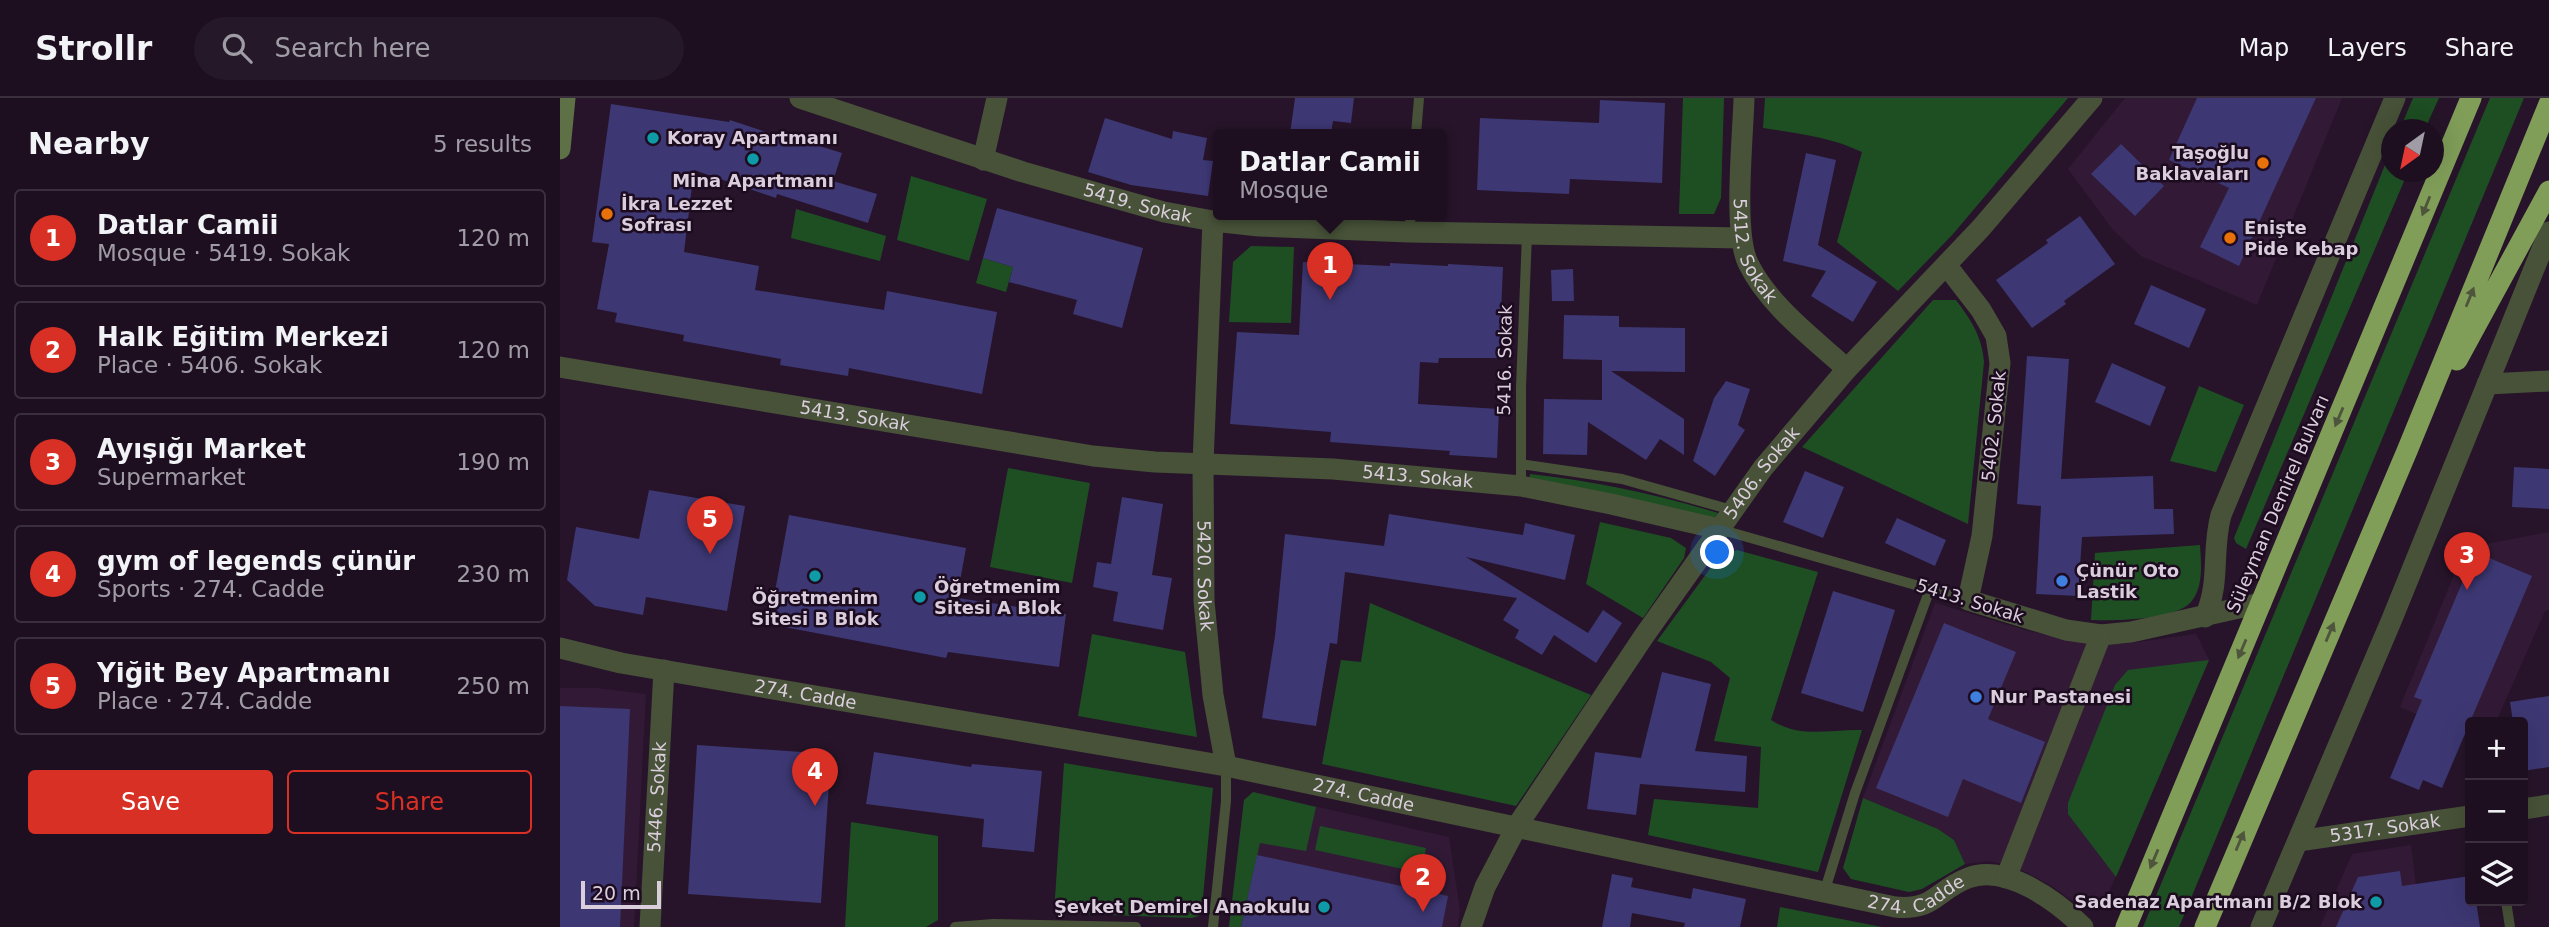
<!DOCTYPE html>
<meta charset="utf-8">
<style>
body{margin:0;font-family:"DejaVu Sans",sans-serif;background:#251829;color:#f1f3f6}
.controls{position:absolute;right:21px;bottom:21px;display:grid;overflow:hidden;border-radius:7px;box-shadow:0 7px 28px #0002}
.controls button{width:63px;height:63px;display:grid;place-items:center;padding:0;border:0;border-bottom:2px solid #3b2f3e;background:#1d0f20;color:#f1f3f6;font:35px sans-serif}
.compass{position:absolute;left:1821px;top:21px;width:63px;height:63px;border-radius:50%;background:#1d0f20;box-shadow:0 7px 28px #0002;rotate:213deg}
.scale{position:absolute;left:21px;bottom:18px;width:80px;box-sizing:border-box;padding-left:7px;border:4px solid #dacddc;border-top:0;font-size:19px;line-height:24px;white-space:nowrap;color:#dacddc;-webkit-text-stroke:5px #1d0b20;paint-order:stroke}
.you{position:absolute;left:1158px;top:455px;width:24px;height:24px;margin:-18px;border:5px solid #fff;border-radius:50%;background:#1a73e8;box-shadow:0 0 0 10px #1a73e833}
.badge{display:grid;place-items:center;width:46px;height:46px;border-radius:50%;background:#d93025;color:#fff;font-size:23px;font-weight:700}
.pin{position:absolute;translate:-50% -58px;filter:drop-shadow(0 2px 4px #0008)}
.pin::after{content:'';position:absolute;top:37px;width:24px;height:21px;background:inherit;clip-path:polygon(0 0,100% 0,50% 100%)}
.popup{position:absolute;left:653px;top:31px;width:234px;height:91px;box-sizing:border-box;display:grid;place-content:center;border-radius:7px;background:#1d0f20;filter:drop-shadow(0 2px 5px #0005);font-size:23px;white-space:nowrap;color:#a09ca5}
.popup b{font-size:26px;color:#f1f3f6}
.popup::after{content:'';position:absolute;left:50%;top:100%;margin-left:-14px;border:14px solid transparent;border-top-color:#1d0f20}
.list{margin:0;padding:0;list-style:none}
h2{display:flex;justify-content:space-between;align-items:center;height:91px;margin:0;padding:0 28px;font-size:30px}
h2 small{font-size:23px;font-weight:400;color:#a09ca5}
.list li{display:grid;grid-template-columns:46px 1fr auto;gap:21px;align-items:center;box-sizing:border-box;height:98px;margin:0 14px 14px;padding:0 14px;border:2px solid #3b2f3e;border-radius:7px}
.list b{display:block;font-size:26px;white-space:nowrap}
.list p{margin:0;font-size:23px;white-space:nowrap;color:#a09ca5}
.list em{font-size:23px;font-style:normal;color:#a09ca5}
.actions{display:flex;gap:14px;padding:21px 28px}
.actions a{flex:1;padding:16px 0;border:2px solid #d93025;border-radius:7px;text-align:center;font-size:24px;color:#d93025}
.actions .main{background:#d93025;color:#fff}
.icon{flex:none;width:38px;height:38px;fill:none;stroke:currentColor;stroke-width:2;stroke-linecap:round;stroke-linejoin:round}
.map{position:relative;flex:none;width:1989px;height:829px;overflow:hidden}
header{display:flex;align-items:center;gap:42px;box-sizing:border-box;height:98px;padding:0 35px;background:#1d0f20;border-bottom:2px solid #3b2f3e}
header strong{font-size:33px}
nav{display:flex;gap:38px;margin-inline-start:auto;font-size:24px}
.search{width:490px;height:63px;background:#251829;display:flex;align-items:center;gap:18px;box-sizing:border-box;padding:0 24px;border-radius:38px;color:#a09ca5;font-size:26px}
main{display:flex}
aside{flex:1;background:#1d0f20}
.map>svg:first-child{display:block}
.built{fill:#321a36}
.green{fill:#1e4f23}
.building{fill:#3d3773}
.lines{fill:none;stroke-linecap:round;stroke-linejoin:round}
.lane{stroke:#475238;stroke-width:10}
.street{stroke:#475238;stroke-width:21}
.secondary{stroke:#5e7146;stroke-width:21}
.highway{stroke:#819e59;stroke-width:21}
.oneway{fill:#4f543c}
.culture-dot{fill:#0f9aa8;stroke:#1d0b20;stroke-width:2.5}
.food-dot{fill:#e8710a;stroke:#1d0b20;stroke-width:2.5}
.shop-dot{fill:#3f7fe0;stroke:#1d0b20;stroke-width:2.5}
.labels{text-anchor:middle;stroke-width:5;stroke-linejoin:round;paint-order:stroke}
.poi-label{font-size:18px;font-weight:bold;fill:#dacddc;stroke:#1d0b20;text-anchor:start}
.street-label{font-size:18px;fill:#dacddc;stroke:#1d0b20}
</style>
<header>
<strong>Strollr</strong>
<div class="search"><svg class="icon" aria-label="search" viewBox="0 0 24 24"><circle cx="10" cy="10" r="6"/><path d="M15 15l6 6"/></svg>Search here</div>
<nav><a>Map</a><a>Layers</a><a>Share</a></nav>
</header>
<main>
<aside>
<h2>Nearby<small>5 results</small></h2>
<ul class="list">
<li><span class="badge">1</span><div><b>Datlar Camii</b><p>Mosque · 5419. Sokak</p></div><em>120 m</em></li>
<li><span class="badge">2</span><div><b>Halk Eğitim Merkezi</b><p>Place · 5406. Sokak</p></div><em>120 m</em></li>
<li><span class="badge">3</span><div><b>Ayışığı Market</b><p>Supermarket</p></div><em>190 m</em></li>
<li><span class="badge">4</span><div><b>gym of legends çünür</b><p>Sports · 274. Cadde</p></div><em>230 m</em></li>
<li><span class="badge">5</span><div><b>Yiğit Bey Apartmanı</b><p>Place · 274. Cadde</p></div><em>250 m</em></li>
</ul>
<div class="actions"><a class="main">Save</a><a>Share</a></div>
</aside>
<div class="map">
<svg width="1989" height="829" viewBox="0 0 1989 829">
<rect width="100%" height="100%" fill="#27142a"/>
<path class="built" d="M1565 0H1782L1697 207 1581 158 1553 132 1508 71Z
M1989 434V512L1985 513 1936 624H1910V639L1840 609 1905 450Z
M1375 505 1468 533 1517 542 1563 546 1636 536 1649 562 1547 799 1514 804 1490 787 1464 773 1446 767 1430 763 1405 766 1394 742 1378 731 1303 700Z
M0 590H36L86 596 74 829H0Z
M693 694 889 739 900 812 898 829H669L684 702Z
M1851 747 1861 829H1760L1792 756Z"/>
<path class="green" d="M1123 0H1164L1161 100 1154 116H1119Z
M1205 0H1508L1393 136 1338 193 1277 144 1302 54C1271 39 1237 35 1203 30Z
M1853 0H1879L1865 31H1840Z
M1930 0H1964L1619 829H1583Z
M1831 52 1832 74H1848L1686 451 1676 445 1674 440Z
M351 78 427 101 409 163 337 142Z
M236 111 326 138 320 163 231 140Z
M691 148 734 149 731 225 669 224 673 164Z
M423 160 453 169 446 194 416 185Z
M1373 202H1396C1411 222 1422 238 1424 264L1408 426 1242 349Z
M1639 288 1684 307 1656 374 1610 363Z
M448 370 530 385 512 485 430 469Z
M970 376C1034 383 1096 396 1158 415L1154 422 969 382Z
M1040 424 1111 440 1126 450 1124 460 1083 520 1026 486Z
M1640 447C1641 465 1644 489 1631 504 1615 522 1554 523 1531 522L1535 455Z
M1177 452 1258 474 1211 622C1240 641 1270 631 1302 632L1258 774 1088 737 1094 701 1198 710 1201 649 1154 643 1170 580 1151 564 1097 543 1160 457Z
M810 505 1031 597 956 708 762 666 781 562 801 564Z
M532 536 625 554 637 639 518 618Z
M1649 562 1556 779 1508 716V705L1555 587 1568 572Z
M504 665 653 690 642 810 639 818 632 820 494 815Z
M693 694 756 709 746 753 700 745 681 829H669L684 702Z
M1303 700 1378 731 1394 742 1405 766 1362 791 1349 794 1291 781 1283 770Z
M291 724 378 738V822L366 829H285Z
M760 728 866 750 861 775 755 752Z
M1220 809 1322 829H1217Z"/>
<path class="building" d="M735 0H794L791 25 773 23 771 36H730Z
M1637 0H1756L1679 168 1640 149 1669 90 1609 62Z
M1040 2 1105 5 1102 85 1010 81 1009 96 917 92 920 20 1039 25Z
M51 6 169 24 170 22 249 48 250 45 282 55 273 83 317 96 308 125 217 96 216 100 134 72 124 154 199 168 195 192 324 212 327 193 437 214 422 296 289 270 288 278 220 267 221 261 123 243 124 237 55 224 57 215 37 211 49 146 32 144Z
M545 20 612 41 613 33 647 40 643 62 653 63 648 98 571 87 528 74Z
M1561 46 1604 88 1575 118 1531 76Z
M1246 55 1276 62 1258 147 1317 184 1293 224 1251 198 1266 173 1223 163Z
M437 110 583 150 562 230 513 216 517 202 449 184 453 169 423 160Z
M1520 118 1555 166 1504 203 1506 206 1472 230 1436 182 1488 145 1486 142Z
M743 164 830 168V165L888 168V166L943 169 939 260H879L878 265 860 264 858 306 939 311 937 360 889 357 890 353 770 344 771 334 670 326 677 234 739 237Z
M1013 171 1014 203H992L991 172Z
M1591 187 1646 211 1629 250 1574 226Z
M1004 217 1059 218V229L1125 230V274L1051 273 1124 321V357L1100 341 1086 362 1028 324 1027 357 983 356 984 301 1042 302V262L1003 261Z
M1467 258 1509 261 1501 381 1593 378 1594 411H1613L1614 436 1522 439 1518 498 1476 496 1481 408 1457 406Z
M1552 265 1606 289 1590 328 1535 304Z
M1166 283 1190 291 1178 327 1185 332 1155 378 1133 363 1154 300Z
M1954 369 1989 371V411L1952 409Z
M1245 373 1284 389 1263 440 1223 424Z
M89 392 185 408 167 513 86 499 83 517 35 508 7 482 16 429 79 441Z
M562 399 603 406 592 477 612 480 603 532 553 523 558 494 533 489 537 464 551 466Z
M829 416 963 437 965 425 1015 437 1005 482 906 459 1028 535 1043 512 1062 525 1036 565 994 537 982 557 955 540 959 532 943 522 957 500 785 474 777 546 770 545 756 628 702 620 715 538 725 436 824 448Z
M229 417 406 450 397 500 506 516 499 569 388 554 386 560 209 526Z
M1337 420 1386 442 1375 468 1325 445Z
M1915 454 1972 478 1882 690 1863 682 1859 692 1830 680 1862 602 1854 599Z
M1273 493 1335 512 1303 614 1241 595Z
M1384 525 1456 554 1428 621 1485 644 1461 705 1403 681 1388 719 1316 690Z
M1102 574 1151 586 1135 653 1187 658 1185 694 1080 686 1076 717 1027 711 1035 654 1081 660Z
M1989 598V669L1963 673V624H1953L1950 604Z
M0 608 70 611 60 829H0Z
M137 647 271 656 261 805 128 796Z
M314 654 411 669 412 666 482 673 474 754 422 749 424 721 306 706Z
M697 757 888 798 882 829H681Z
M1840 773 1842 788 1910 778V803H1916L1920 829H1776L1798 779Z
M1052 776 1073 780 1071 789 1131 801 1133 790 1186 801 1180 829H1124L1125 825 1072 815 1070 829H1042Z"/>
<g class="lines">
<path class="lane" d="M856 36 859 0
M849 134 851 116
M961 366 1062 381 1172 412
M961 388V289L967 136
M1159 431 1408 502
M1264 795 1295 695 1370 491
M1946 803 1950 829
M395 829 433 826 576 829
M653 829 666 703V668"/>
<g class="street">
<path id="s1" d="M240 0 463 74 604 114 653 123 699 128 849 134 1181 140"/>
<path id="s2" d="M1184 0C1183 39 1173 134 1188 165 1209 208 1253 240 1287 271"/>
<path d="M423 62 437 0"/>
<path id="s3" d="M653 123 643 365 644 503 653 597 666 668"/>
<path d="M1387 168 1421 212 1436 238 1440 265 1422 438 1408 502 1506 532 1541 537 1571 534 1701 505"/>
<path id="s4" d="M0 269 533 358 595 364 773 371 961 388 1051 406 1159 431"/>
<path d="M1927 286 1989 283"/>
<path d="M1645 519C1661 483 1651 454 1661 417L1835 0"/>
<path id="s5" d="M0 550 61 565 666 668 1335 809C1375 813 1376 792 1408 780 1446 765 1498 804 1523 829"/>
<path d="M1963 711 1989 707"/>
<path id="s6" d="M1738 743 1910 718"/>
<path d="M1446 780 1541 537"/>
<path id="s7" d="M90 829 104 572"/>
<path id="s8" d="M911 829 925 789 957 728 1084 538 1203 370 1287 271 1421 130 1532 0"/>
<path d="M1701 829 1832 521 1989 134"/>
</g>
<path class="secondary" d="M0 51 5 0"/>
<path class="highway" d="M1897 262 1989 93
M1566 829 1911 0
M1645 829 1847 353 1989 6"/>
</g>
<defs><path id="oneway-solid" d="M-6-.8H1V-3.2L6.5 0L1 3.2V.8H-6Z" transform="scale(1.75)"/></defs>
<g class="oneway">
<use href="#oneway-solid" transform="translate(1866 108) rotate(112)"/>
<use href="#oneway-solid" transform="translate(1910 199) rotate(-68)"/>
<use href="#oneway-solid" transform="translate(1779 319) rotate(113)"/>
<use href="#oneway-solid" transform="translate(1770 534) rotate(-67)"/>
<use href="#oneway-solid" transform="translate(1682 551) rotate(113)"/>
<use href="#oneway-solid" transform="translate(1680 743) rotate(-67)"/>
<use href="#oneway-solid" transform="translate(1594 761) rotate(113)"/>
</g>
<g class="culture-dot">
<circle cx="93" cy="40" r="7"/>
<circle cx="193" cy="61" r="7"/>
<circle cx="255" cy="478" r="7"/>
<circle cx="360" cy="499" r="7"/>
<circle cx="1816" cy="804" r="7"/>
<circle cx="764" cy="809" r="7"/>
</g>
<g class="food-dot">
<circle cx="1703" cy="65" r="7"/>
<circle cx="47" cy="116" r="7"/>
<circle cx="1670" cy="140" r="7"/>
</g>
<g class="shop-dot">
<circle cx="1502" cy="483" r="7"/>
<circle cx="1416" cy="599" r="7"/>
</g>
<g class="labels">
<g class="poi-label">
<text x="107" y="46">Koray Apartmanı</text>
<text x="1689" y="61" text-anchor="end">Taşoğlu<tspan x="1689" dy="21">Baklavaları</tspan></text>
<text x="193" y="89" text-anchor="middle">Mina Apartmanı</text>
<text x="61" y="112">İkra Lezzet<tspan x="61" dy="21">Sofrası</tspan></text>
<text x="1684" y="136">Enişte<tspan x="1684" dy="21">Pide Kebap</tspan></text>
<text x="1516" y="479">Çünür Oto<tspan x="1516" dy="21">Lastik</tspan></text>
<text x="374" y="495">Öğretmenim<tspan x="374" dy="21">Sitesi A Blok</tspan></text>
<text x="255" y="506" text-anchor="middle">Öğretmenim<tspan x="255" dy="21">Sitesi B Blok</tspan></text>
<text x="1430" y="605">Nur Pastanesi</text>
<text x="1802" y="810" text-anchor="end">Sadenaz Apartmanı B/2 Blok</text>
<text x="750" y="815" text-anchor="end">Şevket Demirel Anaokulu</text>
</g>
<g class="street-label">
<text dy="6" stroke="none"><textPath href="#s1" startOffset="354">5419. Sokak</textPath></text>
<text dy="6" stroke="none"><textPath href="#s2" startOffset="156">5412. Sokak</textPath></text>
<text transform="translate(945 262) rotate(-89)" y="6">5416. Sokak</text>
<text dy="6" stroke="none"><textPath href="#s4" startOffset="299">5413. Sokak</textPath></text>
<text transform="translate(1434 328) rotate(-84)" y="6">5402. Sokak</text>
<text dy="6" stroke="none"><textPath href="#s8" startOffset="541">5406. Sokak</textPath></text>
<text dy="6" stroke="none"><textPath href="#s4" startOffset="866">5413. Sokak</textPath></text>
<text transform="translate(1718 406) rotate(-67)" y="6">Süleyman Demirel Bulvarı</text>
<text dy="6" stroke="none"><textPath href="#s3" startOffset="355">5420. Sokak</textPath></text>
<text transform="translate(1410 503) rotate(17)" y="6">5413. Sokak</text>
<text dy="6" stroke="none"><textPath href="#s5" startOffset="250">274. Cadde</textPath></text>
<text dy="6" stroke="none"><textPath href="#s5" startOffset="817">274. Cadde</textPath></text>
<text dy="6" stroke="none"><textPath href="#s7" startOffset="130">5446. Sokak</textPath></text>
<text dy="6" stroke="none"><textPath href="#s6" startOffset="88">5317. Sokak</textPath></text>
<text dy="6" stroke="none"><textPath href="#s5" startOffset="1384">274. Cadde</textPath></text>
</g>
</g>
</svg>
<div class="controls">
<button>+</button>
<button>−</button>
<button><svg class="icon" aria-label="layers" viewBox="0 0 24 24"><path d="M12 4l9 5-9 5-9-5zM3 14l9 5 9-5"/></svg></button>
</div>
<svg class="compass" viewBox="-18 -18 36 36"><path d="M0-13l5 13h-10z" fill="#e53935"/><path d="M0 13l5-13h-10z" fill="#a09ca5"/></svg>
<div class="scale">20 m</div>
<div class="you"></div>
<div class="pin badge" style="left:770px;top:202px">1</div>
<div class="popup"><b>Datlar Camii</b>Mosque</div>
<div class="pin badge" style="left:863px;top:814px">2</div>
<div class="pin badge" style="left:1907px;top:492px">3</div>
<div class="pin badge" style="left:255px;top:708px">4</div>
<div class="pin badge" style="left:150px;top:456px">5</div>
</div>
</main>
